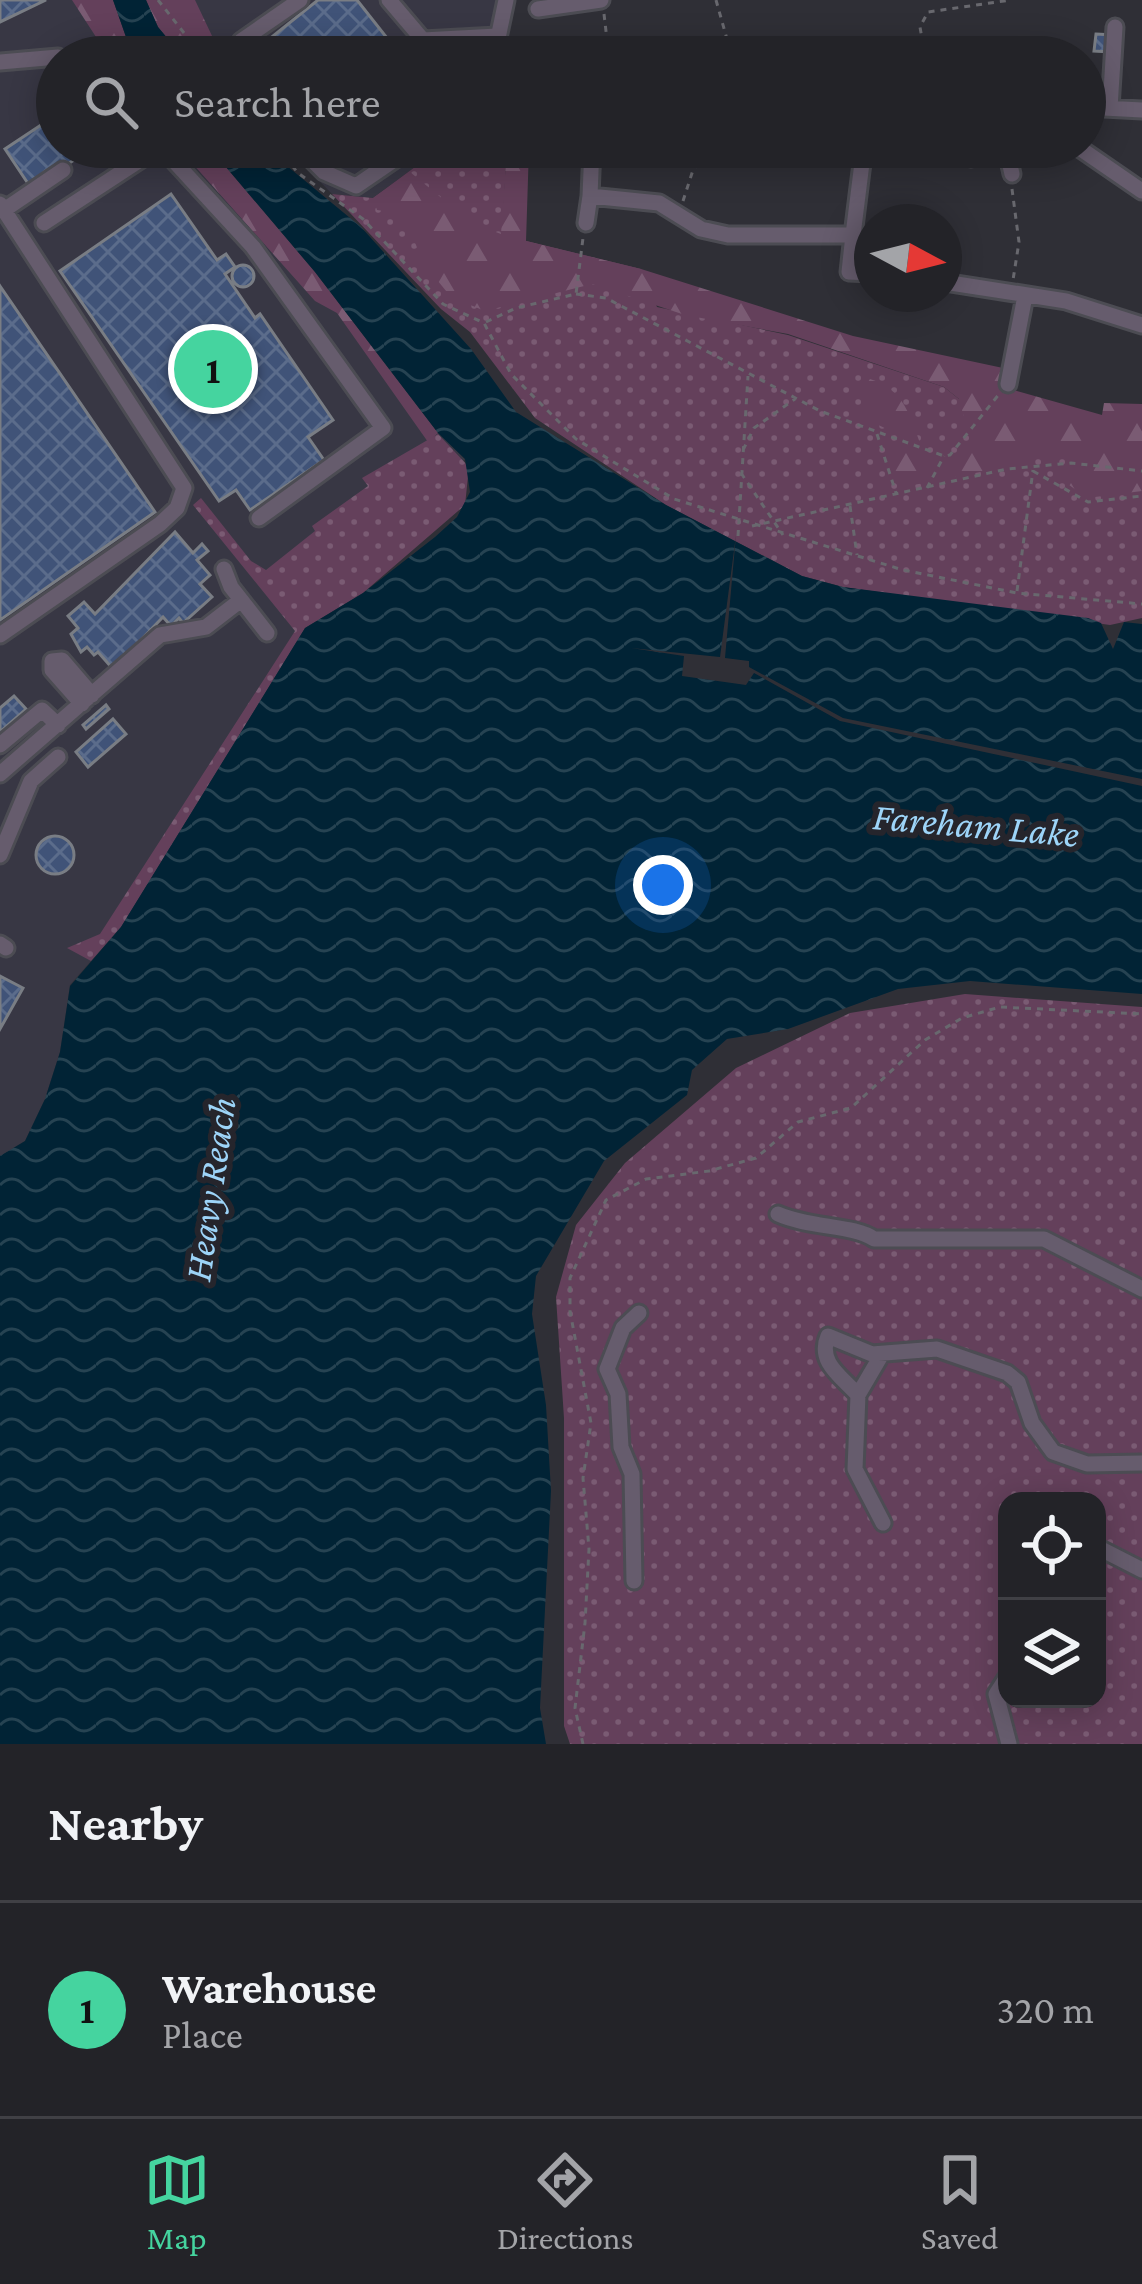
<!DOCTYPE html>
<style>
body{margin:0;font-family:"Crimson Pro",serif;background:#2f2f34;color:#f1f3f6}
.controls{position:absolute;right:36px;bottom:36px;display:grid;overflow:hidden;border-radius:24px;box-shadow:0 6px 30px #0003}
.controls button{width:108px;height:108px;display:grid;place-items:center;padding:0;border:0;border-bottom:3px solid #404045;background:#232328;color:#f1f3f6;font:60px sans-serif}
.compass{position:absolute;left:854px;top:204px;width:108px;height:108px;border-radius:50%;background:#232328;box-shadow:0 6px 30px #0003;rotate:97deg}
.you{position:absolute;left:663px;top:885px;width:42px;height:42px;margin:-30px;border:9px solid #fff;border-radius:50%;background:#1a73e8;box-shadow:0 0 0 18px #1a73e833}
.badge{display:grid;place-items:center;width:78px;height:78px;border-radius:50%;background:#45d49f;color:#111;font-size:39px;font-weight:700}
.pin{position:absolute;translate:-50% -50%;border:6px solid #fff;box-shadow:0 3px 12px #0006}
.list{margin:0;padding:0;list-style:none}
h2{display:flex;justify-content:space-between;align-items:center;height:156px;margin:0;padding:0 48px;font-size:51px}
h2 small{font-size:39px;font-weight:400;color:#a3a4a8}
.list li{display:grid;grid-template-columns:78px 1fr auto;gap:36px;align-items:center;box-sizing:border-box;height:216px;padding:0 48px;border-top:3px solid #404045}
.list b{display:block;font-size:45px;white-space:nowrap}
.list p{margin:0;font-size:39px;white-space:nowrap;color:#a3a4a8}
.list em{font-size:39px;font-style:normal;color:#a3a4a8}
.icon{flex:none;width:66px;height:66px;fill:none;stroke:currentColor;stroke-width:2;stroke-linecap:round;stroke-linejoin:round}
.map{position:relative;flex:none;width:1142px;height:1744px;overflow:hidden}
.search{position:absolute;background:#232328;box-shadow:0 6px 30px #0003;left:36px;right:36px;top:36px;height:132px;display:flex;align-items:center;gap:30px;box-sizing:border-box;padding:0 42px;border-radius:66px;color:#a3a4a8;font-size:45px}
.sheet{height:372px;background:#232328}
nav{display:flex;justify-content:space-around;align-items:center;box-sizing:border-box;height:168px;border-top:3px solid #404045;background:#232328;font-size:33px;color:#a3a4a8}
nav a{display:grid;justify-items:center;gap:6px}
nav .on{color:#45d49f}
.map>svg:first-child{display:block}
.built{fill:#383744}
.grass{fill:url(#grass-dots);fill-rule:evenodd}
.forest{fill:url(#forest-firs)}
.water{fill:url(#water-waves)}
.pier{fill:#2f2f36}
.building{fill:url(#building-cross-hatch);stroke:#797d84;stroke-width:3}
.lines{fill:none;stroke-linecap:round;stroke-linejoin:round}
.minor-casing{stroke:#4c4c53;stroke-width:21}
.path{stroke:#68686e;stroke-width:3;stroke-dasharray:6 6;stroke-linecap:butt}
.minor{stroke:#665c6d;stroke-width:15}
.labels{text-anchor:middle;stroke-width:12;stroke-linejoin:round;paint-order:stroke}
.water-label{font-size:39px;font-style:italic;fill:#9dd4f8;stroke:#25252c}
</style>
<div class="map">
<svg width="1142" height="1744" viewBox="0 0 1142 1744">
<defs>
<pattern id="grass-dots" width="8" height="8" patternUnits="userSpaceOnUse" patternTransform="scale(3)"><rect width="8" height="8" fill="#64405b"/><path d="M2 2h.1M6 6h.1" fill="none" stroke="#7a5b73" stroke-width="1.8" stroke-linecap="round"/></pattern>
<pattern id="forest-firs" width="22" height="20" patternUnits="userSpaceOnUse" patternTransform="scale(3)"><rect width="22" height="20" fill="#64405b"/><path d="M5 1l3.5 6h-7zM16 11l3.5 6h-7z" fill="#7a5b73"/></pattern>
<pattern id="water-waves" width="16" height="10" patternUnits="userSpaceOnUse" patternTransform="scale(3)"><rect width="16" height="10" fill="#012335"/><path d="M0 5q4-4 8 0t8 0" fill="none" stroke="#264352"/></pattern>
<pattern id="building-cross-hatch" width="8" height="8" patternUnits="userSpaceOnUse" patternTransform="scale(3)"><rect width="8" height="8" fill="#405378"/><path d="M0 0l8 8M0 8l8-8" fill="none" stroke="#5b6c8b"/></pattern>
</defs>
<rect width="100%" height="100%" fill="#2f2f36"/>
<path class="built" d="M0 0H92L131 57H57V147H209L438 433 465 459 363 593 305 628 121 927 70 985 60 1052 45 1099 25 1141 0 1156Z
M165 0H512L503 57H210Z
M286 147H442L373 198 332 194Z"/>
<path class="grass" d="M442 147H507L502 235 641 269 657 307 788 335 944 387 959 399 1142 452V618L1110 625 843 587 802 576 666 505 535 418 470 332 441 309 332 194 373 198Z
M438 434 469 467 465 505 363 593 305 628 121 927 91 961 67 948 100 934 295 631 193 505 201 498 251 561 266 570 315 531 312 526 368 486 362 478Z
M965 994 1142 1007V1744H570L564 1726V1418L556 1297 576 1225 625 1163 736 1068 850 1013ZM1007 1501H1097V1699H1007Z"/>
<path class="forest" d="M72 0H113L133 57H109Z
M146 0H195L222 57H183L158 27Z
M189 147H209L315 272 438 433 428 442 337 313 315 301 192 163 198 157Z
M507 147H529L526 241 641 269 853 336 1003 368 999 386 1102 415 1104 403 1142 404V491L1087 498 1065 482V456L1032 450 1022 464 898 488 889 461 901 436 860 416 862 391 870 379C910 391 911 426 926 457H961L970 440 959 399 944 387 788 334 685 315 592 284 485 311 451 297 424 264 403 214 377 210 373 198 410 172 472 223 501 234Z"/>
<path class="water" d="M113 0H146L158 27 183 57H133Z
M209 147H244L249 155 275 156 361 227 471 349 516 412 666 505 802 576 843 587 1088 618 1101 623 1113 649 1124 622 1142 624V994L970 981 898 989 788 1029 727 1039 692 1070 687 1095 604 1161 536 1276 532 1314 546 1405 551 1491 540 1708 546 1744H0V1156L25 1141 45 1099 60 1052 70 986 121 927 305 628 363 593 435 537 457 517 470 492 465 459 438 433 315 272Z"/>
<path class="pier" d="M736 535 725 658 749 661V667L843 718 1142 779V786L840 721 754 673 746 685 682 676 684 656 631 648 720 657Z"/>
<path class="building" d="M0 0H46L0 22Z
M318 0H357L402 57H281L268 40Z
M1096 34 1113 35 1111 52 1094 51Z
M50 119 57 129V147H69L77 158 31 188 5 149Z
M363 147H400L377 165Z
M171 194 217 260 226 254 235 267 225 274 255 318 260 314 333 420 308 437 324 460 250 510 236 490 219 501 60 271Z
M232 276a11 11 0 1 1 22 0a11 11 0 1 1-22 0Z
M0 286 155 512 0 620Z
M175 532 193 553 202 544 208 551 197 560 210 575 200 584 212 597 183 623 179 618 171 626 163 617 113 669 98 652 94 655 87 647 81 652 71 634 78 628 68 616 84 602 95 614Z
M14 696 26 709 0 732V708Z
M106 705 109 709 86 729 83 725Z
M113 719 126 734 88 767 76 752Z
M36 855a19 19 0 1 1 38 0a19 19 0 1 1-38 0Z
M0 976 23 988 0 1029Z"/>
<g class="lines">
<g class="minor-casing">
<path id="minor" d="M389 0 423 40 497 36
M538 9 601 0
M234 57 241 41 300 0
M494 57 506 0
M0 62 58 57
M1085 107 1142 110
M1110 108 1115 27
M161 147 253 247 383 428 259 518
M299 147 324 172 356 186 413 147
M592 147 590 196 659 203 701 229 728 235H853L849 272 872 273
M1078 147 1142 191
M971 158 1007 152 1012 174
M0 204 184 488 177 508 160 524 0 635
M4 210 63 170
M44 223 160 147
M586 223 590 196
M853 235 864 147
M944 282 1066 301 1142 325
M1008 384 1025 296
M224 569 231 587 267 633
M82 704 52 670V661L62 660 92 695
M0 745 42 710 58 725
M0 774 160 635 206 627 241 600
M0 855 31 781 58 757
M0 944 6 948
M778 1214C809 1228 855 1225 874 1239H1044L1142 1289
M858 1395 882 1354
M883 1523 855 1469 858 1395C841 1376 817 1362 828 1336L872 1354 937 1349 1007 1373 1018 1382 1032 1423 1053 1452 1087 1464 1142 1463
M1097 1547 1142 1570
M634 1581 632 1474 621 1447 618 1394 607 1369 623 1328 639 1313
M1007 1677 996 1694 1009 1744"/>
</g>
<path class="path" d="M158 0 203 57
M716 0 732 57
M604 14 609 57
M730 49 800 57
M925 57 920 27 928 12 1011 0
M277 147 298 173 363 219 443 304 484 323 511 374 576 439 674 499 903 570 1017 593 1142 604
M1012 189 1019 242 1013 280
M683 201 693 170 711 147
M576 294 606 298 820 411 944 456 950 455 1000 393
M486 322 516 308 576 294 583 238
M877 434 896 493
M743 450 754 428 795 399
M1033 471 1088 502 1142 496
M741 473 783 535
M927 488 944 456
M850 506 857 555
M752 526 1007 469 1071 463 1142 471
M738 536 748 376
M1017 591 1033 470
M583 1744 575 1708 585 1623 589 1549 583 1478 591 1423 570 1311V1278L606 1200 646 1179 709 1171 756 1158 798 1122 851 1108 925 1040 962 1018 1000 1007 1142 1014"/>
<use href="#minor" class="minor"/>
</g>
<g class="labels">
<g class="water-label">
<text transform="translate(976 824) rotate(5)" y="14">Fareham Lake</text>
<text transform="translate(209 1189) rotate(-82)" y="14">Heavy Reach</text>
</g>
</g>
</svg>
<div class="controls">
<button><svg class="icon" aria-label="locate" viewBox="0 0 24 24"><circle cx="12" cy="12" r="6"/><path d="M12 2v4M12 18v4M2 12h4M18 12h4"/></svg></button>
<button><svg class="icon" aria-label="layers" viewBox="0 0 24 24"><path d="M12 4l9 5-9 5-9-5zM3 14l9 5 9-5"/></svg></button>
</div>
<svg class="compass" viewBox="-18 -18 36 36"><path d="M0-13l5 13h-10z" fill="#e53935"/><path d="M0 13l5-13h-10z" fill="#a3a4a8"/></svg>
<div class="you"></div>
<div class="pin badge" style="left:213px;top:369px">1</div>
<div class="search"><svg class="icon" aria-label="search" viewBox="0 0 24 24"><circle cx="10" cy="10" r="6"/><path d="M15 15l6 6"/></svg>Search here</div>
</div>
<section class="sheet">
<h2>Nearby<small></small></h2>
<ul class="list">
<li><span class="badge">1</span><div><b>Warehouse</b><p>Place</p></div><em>320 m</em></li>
</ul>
</section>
<nav>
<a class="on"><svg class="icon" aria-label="map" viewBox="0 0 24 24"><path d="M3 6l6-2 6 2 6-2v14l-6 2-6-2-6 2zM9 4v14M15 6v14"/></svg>Map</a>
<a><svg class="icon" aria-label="directions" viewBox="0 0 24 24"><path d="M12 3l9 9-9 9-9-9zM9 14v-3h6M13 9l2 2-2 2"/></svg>Directions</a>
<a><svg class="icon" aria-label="saved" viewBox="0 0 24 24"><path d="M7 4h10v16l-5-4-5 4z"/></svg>Saved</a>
</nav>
